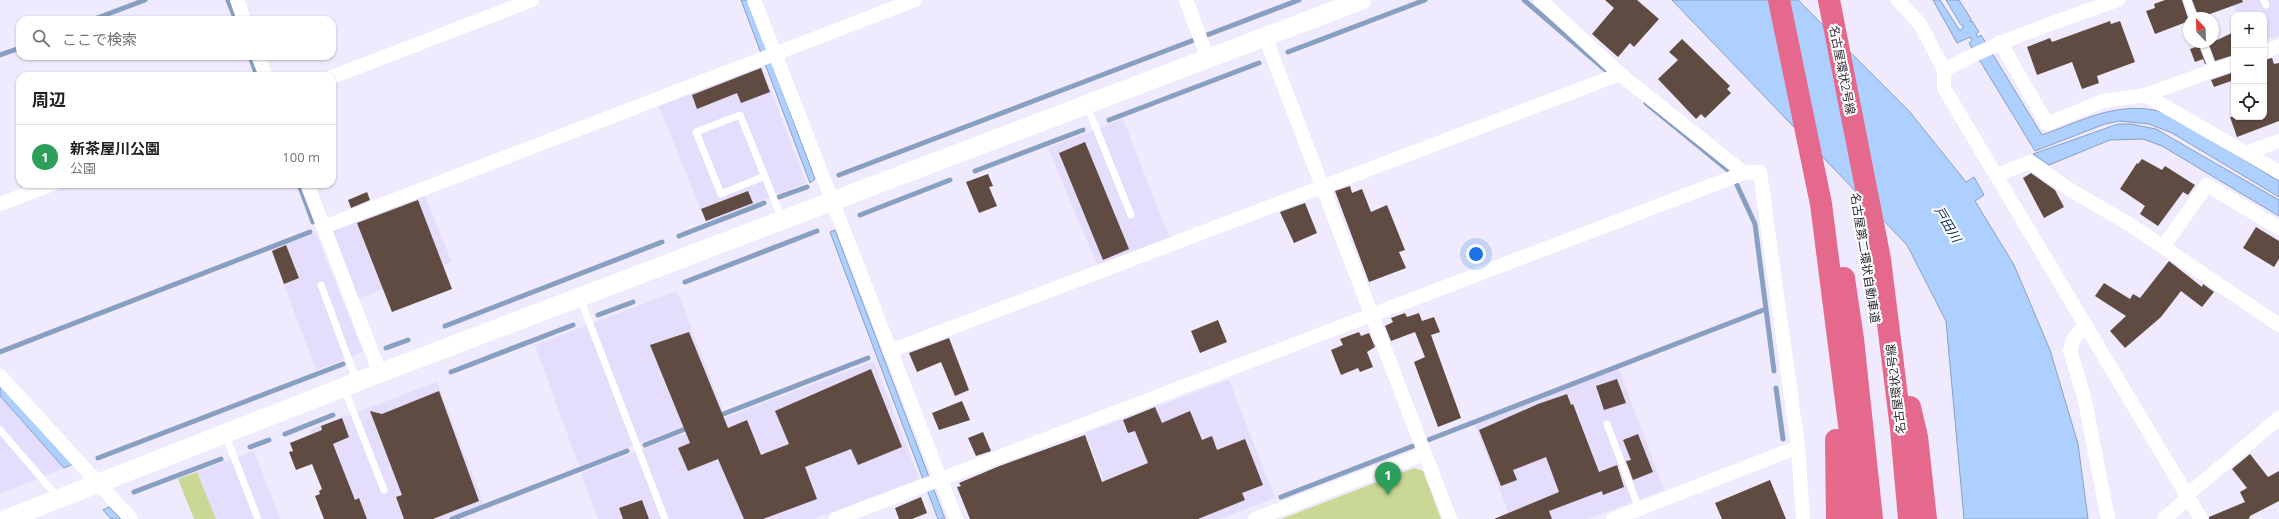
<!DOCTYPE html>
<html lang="ja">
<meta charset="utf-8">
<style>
body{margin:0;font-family:"Open Sans","Noto Sans JP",sans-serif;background:#f6f6f6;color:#202124}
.controls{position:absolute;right:12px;top:12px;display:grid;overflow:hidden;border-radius:8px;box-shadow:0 1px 3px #0004}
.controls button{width:36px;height:36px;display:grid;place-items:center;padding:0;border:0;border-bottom:1px solid #e0e0e0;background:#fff;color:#202124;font:20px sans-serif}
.compass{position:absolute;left:2183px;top:12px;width:36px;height:36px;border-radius:50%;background:#fff;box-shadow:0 1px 3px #0004;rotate:337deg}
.you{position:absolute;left:1476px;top:254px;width:14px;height:14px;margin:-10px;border:3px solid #fff;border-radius:50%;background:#1a73e8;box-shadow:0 0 0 6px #1a73e833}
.badge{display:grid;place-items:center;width:26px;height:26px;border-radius:50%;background:#0b8043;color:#fff;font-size:13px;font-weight:700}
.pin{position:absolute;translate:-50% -33px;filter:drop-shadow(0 1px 2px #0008)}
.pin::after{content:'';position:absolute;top:21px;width:14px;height:12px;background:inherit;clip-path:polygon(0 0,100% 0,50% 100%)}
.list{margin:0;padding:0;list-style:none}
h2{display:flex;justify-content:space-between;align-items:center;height:52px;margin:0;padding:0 16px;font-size:17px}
h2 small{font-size:13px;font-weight:400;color:#757577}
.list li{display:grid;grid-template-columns:26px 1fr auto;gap:12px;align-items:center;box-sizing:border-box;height:64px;padding:0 16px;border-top:1px solid #e0e0e0}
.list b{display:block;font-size:15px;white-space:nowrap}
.list p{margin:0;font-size:13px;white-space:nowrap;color:#757577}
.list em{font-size:13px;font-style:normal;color:#757577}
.icon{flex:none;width:22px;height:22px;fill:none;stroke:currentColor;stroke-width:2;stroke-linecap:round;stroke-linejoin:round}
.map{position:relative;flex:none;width:2279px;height:519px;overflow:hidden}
.search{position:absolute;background:#fff;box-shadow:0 1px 3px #0004;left:16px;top:16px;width:320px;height:44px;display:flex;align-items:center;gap:10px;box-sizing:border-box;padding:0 14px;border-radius:12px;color:#757577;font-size:15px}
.panel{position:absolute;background:#fff;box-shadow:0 1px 3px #0004;left:16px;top:72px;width:320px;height:116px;border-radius:12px}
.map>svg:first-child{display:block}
.built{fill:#e4ddfb}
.green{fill:#c9d894}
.water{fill:#aed0fe;stroke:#889fc2}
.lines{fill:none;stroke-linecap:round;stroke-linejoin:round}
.stream{stroke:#889fc2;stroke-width:5}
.building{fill:#604b43}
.lane{stroke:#fff;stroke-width:7}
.street{stroke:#fff;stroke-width:14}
.secondary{stroke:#fff;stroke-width:19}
.highway{stroke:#e4698d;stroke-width:22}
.labels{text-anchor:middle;stroke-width:4;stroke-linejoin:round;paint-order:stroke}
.street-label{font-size:12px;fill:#2f2c35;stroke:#fff}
.water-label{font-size:13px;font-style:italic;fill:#0b2f5e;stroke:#fff}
</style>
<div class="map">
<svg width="2279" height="519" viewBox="0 0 2279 519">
<rect width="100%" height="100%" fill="#efeafd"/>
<path class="built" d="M2232 0H2279V35L2264 41V15H2237Z
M761 64 806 183 706 222 658 104Z
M1123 119 1170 239 1098 267 1048 148Z
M424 194 452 262 358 299 332 229Z
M316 233 363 352 316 370 271 250Z
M677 291 723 411 579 466 535 345Z
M874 361 919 479 814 519H598L581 473Z
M1619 369 1664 490 1588 519H1511L1475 425Z
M1229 380 1275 498 1219 519H1119L1085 433Z
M437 382 484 504 445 519H344L309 430Z
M0 398 64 468 0 494Z
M254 451 280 519H216L197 472Z"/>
<path class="green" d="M1414 468 1423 471 1441 519H1281Z
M197 472 216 519H194L178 479Z"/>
<path class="water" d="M741 0H748L815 179 810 183Z
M1672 0H1798L1909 111 1966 182 1974 177 1984 195 1975 201 2014 265 2050 350 2078 444 2088 519H1964L1946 321 1907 245Z
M1933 0H1940L1960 31 1964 26 1961 25 1946 0H1959L1971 19 1970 22 1972 21 1979 32 1976 34 1978 37 1981 35 2042 135C2084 120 2120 99 2166 113L2279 181V197L2172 133 2149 124 2119 121 2105 124 2035 151 1969 43 1972 40 1970 37 1957 43Z
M2118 124H2131L2156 129 2279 200V216L2162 146 2143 139 2110 140 2049 165 2033 154Z
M835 230 945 519H938L830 232Z
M0 383 73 464 64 468 0 396Z
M109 507 121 519H111L103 510Z"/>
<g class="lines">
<path class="stream" d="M228 0 236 20
M1524 0 1608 72
M92 20 145 0
M1207 35 1299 0
M1288 52 1425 0
M0 55 20 48
M250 56 257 76
M1646 103 1728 170
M1109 120 1259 63
M975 171 1083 130
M839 175 1194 40
M299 184 313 222
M1737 185 1755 224 1774 371
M779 197 807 187
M860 215 950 180
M679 236 764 203
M685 282 817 231
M598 315 633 302
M445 326 662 242
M386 348 408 340
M0 352 310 232
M451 372 573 325
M1776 388 1783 439
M718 416 868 358
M285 434 333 415
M1428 440 1766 309
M645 445 690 427
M250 447 269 440
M98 458 343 364
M134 492 221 459
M1281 497 1413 446
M452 519 627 451"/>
</g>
<path class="building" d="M1605 0H1637L1659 19 1634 47 1630 43 1618 57 1592 34 1614 8Z
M2165 0H2182L2189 21 2155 34 2146 11 2155 8 2154 4Z
M2192 0H2242L2243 2 2199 18Z
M2110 21 2111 24 2120 21 2135 62 2097 76 2099 83 2082 89 2072 62 2037 75 2027 47 2050 38 2052 42Z
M2234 32V55L2215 61 2208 42H2213Z
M1682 39 1730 86 1727 89 1731 93 1705 118 1701 114 1696 119 1658 79 1678 60 1669 52Z
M2199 46 2206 64H2205L2203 59 2195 62 2190 49Z
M2272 58 2274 64 2279 63V121L2237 137 2230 117H2264V60Z
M761 68 770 92 741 103 737 93 697 109 692 95Z
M2234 72V80L2214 87 2211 80Z
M1085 142 1129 249 1103 260 1059 153Z
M2142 159 2162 170 2165 166 2195 185 2188 195 2183 192 2158 226 2140 214 2145 206 2120 189 2137 163 2138 164Z
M2031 173 2055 190 2064 207 2044 218 2023 178Z
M988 174 993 186 989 187 997 206 979 213 966 182Z
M1350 186 1352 193 1362 189 1371 212 1387 205 1405 250 1399 252 1406 268 1369 282 1335 191Z
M748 191 753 203 706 221 701 209Z
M367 192 370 200 351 208 348 200Z
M418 200 452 289 392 312 357 223Z
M1305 203 1317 233 1294 243 1280 212Z
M2256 227 2279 241V259L2274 267 2243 248Z
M286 245 299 278 284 284 272 251Z
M2169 261 2202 287 2203 284 2214 292 2202 307 2181 291 2161 317 2125 348 2110 331 2126 316 2095 296 2104 283 2130 299 2133 294 2140 298Z
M1405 313 1407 317 1419 313 1422 321 1434 317 1440 332 1431 335 1461 418 1438 427 1414 362 1425 357 1415 332 1391 341 1385 326 1393 322 1391 318Z
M1218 320 1227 342 1200 353 1191 331Z
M689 332 728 428 747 420 761 455 789 444 775 411 871 369 902 447 858 465 851 449 805 467 817 499 763 519H744L718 459 688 471 678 448 690 443 650 345Z
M1359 332 1361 336 1369 333 1375 347 1367 352 1373 367 1360 372 1358 368 1341 375 1331 350 1343 345 1340 339Z
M949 338 969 390 955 396 941 362 917 372 909 353Z
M1617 379 1626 403 1604 410 1596 386Z
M439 391 479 501 433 519H404L396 497 402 495 370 411 382 414Z
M1567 394 1571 405 1573 404 1599 472 1617 465 1624 487 1603 495 1602 491 1549 511 1552 519H1494L1559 492 1546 457 1513 470 1517 480 1501 486 1479 430 1538 404Z
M962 401 970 420 939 430 932 413Z
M1155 407 1162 423 1190 411 1202 440 1212 436 1217 450 1245 439 1263 485 1242 493 1245 500 1198 519H970L957 487 961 486 959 483 997 467 1085 435 1102 482 1148 463 1135 431 1128 433 1123 420Z
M342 418 349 437 333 444 355 500 359 498 367 519H324L315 496 320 494 319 491 322 489 312 464 296 470 289 452 293 451 290 443 322 430 321 426Z
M983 432 991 451 976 456 968 438Z
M1638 434 1653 472 1633 480 1626 461 1631 460 1623 440Z
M2250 454 2268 477 2279 471V501L2250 516 2249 519H2209V517L2245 502 2240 492 2247 488 2232 469Z
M1770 480 1786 519H1722L1715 503Z
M921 497 927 513 912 519H899L895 508Z
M642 500 649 519H623L619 508Z"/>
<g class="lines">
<path class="lane" d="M2187 0 2194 18
M2264 0 2266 5
M2203 42 2213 70
M1087 106 1131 215
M765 176 721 194 696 132 740 115 782 219
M321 285 357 382
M580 298 665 519
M344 388 384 490
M1607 424 1639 509
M0 430 58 497
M225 434 258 519"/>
<path class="street" d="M237 0 244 20
M754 0 956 519
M1186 0 1208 59
M1540 0 1620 74 1744 173
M1898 0 1920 24 1944 70
M2118 0C2059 21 1999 40 1944 70V88L2201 519
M1265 37 1450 519
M2000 42 2047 124 2103 101 2145 95 2279 172
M2264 52 2279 46
M258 56 266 76
M332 77 532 0
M2145 95 2234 63
M2246 153 2279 141
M1997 175 2030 162 2072 191 2126 222 2279 325
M307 184 380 373
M0 204 53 184
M324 227 915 0
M2163 247 2207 185 2279 228
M2084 326 2074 338 2070 351 2084 396 2108 519
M890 351 1620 74
M0 376 131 519
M2187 495 2279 418
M836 519 1744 173 1760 172 1798 447 1803 519
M1255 519 1424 454
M1613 519 1798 447
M2164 519 2188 498"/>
<path class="secondary" d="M7 519 380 373 1362 0"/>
<path class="highway" d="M1779 0 1821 204 1850 432 1854 519
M1829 0 1880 259 1901 429 1909 519
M1844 278 1853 339 1872 519
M1910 407 1917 437 1926 519
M1836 440 1837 519"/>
</g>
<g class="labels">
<g class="street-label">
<text transform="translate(1842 70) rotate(79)" y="4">名古屋環状2号線</text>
<text transform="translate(1865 258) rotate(81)" y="4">名古屋第二環状自動車道</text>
<text transform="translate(1896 389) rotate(-97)" y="4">名古屋環状2号線</text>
</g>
<g class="water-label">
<text transform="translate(1948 224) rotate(59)" y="5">戸田川</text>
</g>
</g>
</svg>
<div class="controls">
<button>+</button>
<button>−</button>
<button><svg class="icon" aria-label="locate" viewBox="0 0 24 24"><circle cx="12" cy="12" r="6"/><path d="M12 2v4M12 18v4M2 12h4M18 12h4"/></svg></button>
</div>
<svg class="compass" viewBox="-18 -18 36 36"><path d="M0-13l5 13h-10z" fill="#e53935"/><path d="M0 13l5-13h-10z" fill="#757577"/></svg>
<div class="you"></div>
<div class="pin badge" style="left:1388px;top:495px;background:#2e9e5b">1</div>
<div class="search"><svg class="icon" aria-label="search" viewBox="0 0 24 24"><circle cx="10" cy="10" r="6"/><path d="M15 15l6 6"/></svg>ここで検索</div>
<section class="panel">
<h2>周辺<small></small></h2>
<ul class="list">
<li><span class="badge" style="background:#2e9e5b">1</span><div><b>新茶屋川公園</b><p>公園</p></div><em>100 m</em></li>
</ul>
</section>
</div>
